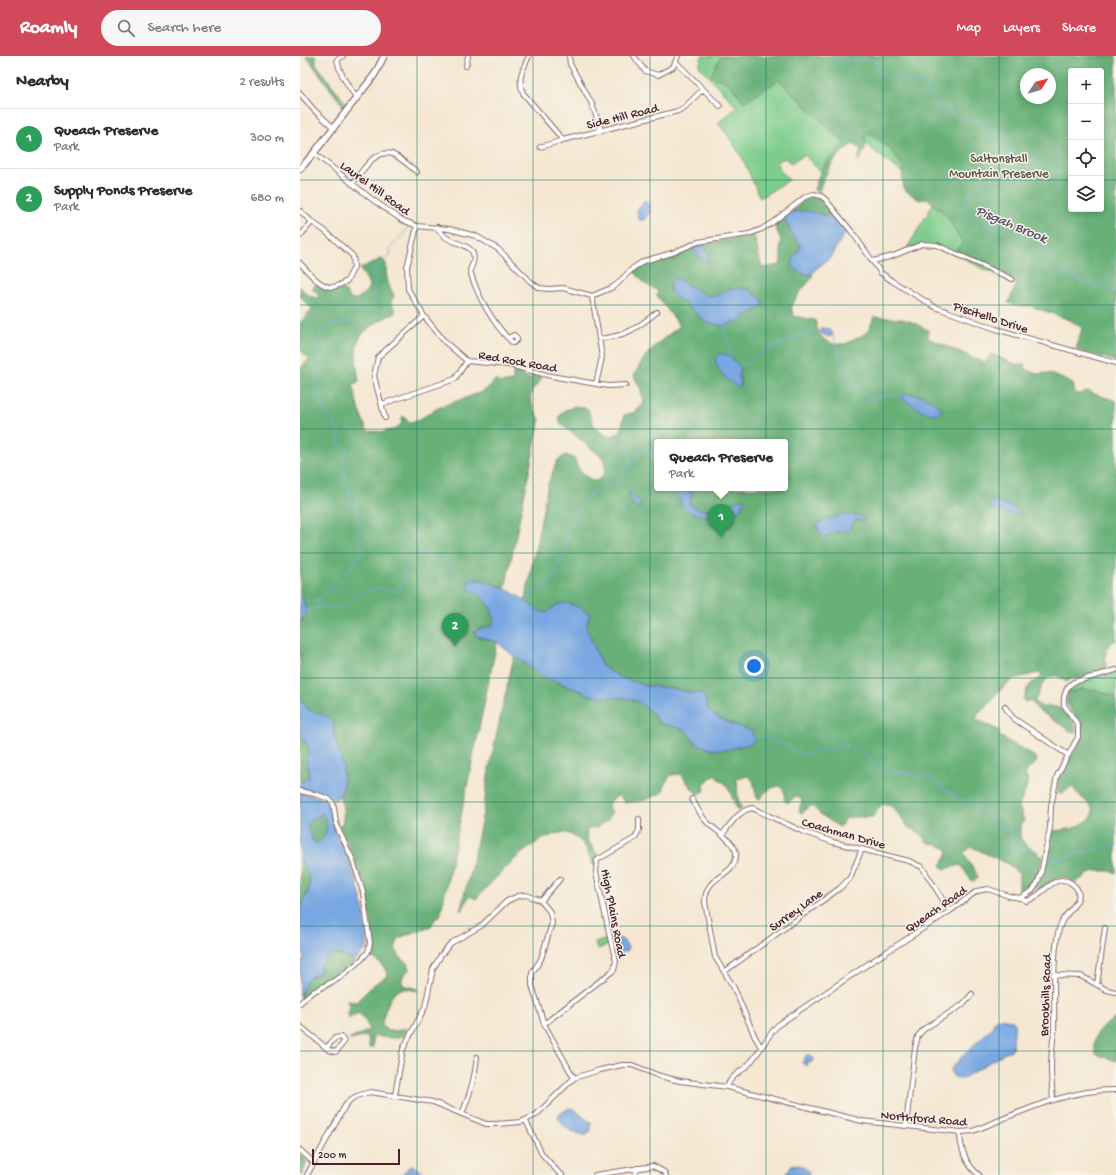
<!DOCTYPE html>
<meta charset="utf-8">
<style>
body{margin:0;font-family:"Gochi Hand",sans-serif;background:#f7f7f7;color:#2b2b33}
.controls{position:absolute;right:12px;top:12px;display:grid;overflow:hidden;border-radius:4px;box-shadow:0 2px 6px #0003}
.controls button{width:36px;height:36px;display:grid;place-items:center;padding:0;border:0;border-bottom:1px solid #e1e1e2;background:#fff;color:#2b2b33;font:20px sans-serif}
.compass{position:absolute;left:720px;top:12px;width:36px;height:36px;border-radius:50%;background:#fff;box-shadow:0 2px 6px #0003;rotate:54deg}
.scale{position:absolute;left:12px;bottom:10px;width:88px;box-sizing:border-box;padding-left:4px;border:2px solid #4a1f2b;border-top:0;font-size:11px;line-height:14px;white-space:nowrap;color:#4a1f2b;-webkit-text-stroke:3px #f7f3e8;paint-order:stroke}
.you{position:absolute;left:454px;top:610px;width:14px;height:14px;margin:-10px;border:3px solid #fff;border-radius:50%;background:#1a73e8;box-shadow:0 0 0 6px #1a73e833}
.badge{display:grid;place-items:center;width:26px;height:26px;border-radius:50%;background:#d1495b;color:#fff;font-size:13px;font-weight:700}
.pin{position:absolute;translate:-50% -33px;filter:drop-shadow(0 1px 2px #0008)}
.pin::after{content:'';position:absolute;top:21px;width:14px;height:12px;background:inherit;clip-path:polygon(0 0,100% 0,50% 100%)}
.popup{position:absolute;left:354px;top:383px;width:134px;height:52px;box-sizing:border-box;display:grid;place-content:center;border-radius:4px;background:#fff;filter:drop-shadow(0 1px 3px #0005);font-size:13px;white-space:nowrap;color:#7c7c81}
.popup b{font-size:15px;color:#2b2b33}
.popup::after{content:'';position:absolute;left:50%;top:100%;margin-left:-8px;border:8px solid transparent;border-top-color:#fff}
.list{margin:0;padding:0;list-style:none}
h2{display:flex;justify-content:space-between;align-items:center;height:52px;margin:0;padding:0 16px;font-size:17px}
h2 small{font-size:13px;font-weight:400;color:#7c7c81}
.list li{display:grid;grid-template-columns:26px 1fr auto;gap:12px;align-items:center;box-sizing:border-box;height:60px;padding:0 16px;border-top:1px solid #e1e1e2}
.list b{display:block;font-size:15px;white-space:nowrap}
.list p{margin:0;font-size:13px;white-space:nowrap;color:#7c7c81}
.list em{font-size:13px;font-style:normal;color:#7c7c81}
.icon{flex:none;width:22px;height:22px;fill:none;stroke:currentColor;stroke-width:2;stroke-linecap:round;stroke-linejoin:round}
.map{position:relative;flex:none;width:816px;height:1119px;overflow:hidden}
header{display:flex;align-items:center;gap:24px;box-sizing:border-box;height:56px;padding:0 20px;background:#d1495b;color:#fff}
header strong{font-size:19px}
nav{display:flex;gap:22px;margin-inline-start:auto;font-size:14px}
.search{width:280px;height:36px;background:#f7f7f7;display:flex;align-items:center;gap:10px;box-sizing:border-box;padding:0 14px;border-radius:22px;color:#7c7c81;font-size:15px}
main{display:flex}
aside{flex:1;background:#fff}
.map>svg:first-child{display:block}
.green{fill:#7fcd8d;stroke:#64765c}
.forest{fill:#67b078;stroke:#586852;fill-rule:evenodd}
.water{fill:#78a7e2;stroke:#616386;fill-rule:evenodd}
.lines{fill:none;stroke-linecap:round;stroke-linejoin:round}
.stream{stroke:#78a7e2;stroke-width:1}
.minor-casing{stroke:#866565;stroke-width:6}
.major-casing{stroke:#866565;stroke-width:8}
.minor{stroke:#fff;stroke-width:4}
.major{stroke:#fff;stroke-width:5.5}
.grid{fill:none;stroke:#0f766e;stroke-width:1;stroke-opacity:0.55}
.labels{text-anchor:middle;stroke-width:3;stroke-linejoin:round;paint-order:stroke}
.street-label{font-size:13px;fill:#4a1f2b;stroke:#f7f3e8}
.park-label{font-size:13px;fill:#5a5348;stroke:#f7f3e8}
.water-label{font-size:14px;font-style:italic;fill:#5a4f6b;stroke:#f7f3e8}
</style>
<header>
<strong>Roamly</strong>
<div class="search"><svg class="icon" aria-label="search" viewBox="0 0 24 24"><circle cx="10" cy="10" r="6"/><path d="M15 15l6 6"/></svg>Search here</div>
<nav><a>Map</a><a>Layers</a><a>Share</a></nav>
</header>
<main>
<aside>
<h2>Nearby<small>2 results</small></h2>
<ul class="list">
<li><span class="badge" style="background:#2e9e5b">1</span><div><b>Queach Preserve</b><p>Park</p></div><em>300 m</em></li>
<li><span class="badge" style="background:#2e9e5b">2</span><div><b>Supply Ponds Preserve</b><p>Park</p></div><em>680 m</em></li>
</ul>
</aside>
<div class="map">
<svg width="816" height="1119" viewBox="0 0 816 1119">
<rect width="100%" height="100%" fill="#f7f3e8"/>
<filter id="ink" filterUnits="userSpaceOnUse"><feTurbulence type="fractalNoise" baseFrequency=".025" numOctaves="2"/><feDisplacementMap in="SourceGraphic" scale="8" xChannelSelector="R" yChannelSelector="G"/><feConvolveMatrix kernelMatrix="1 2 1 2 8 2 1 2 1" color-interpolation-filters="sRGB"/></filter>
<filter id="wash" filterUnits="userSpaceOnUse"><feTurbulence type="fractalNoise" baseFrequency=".012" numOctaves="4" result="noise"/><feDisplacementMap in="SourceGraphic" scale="16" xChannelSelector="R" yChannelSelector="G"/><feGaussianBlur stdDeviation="0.9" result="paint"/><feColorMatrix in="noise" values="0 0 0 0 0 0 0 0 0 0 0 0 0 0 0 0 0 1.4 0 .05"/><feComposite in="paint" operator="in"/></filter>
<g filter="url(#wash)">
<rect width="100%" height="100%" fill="#f5e7d2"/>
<path class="green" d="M402 0H635L726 42 771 153H801L816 274 725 230 681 212C668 203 639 190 623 191 617 191 611 194 605 196L636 143 554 79 531 101 520 116 505 99 491 107 485 102 477 105 480 114 489 124 460 142 443 103 429 81 418 67 437 51 399 10Z
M816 615V641C796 634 788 631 768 637L767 634 772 628Z
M307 883 309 889 297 893 295 887Z"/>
<path class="forest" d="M6 0H16V8L48 50 46 54Z
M421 0H816V305L776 294 782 272 770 264 730 250H720L708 247 719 223 655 194 661 191 662 186 646 159 627 142 619 144 604 133 602 120 604 112 589 92 570 77 565 80V93L559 105 558 104 561 93 553 88C535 99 525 116 519 136L514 134 520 116 531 101 544 87 479 24 444 46C438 39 431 28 423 24 417 22 417 25 411 19ZM771 15H801V153H771ZM726 18H750V42H726Z
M516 141 521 143 537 160 533 164C518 157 507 155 491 156L507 142Z
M484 162 491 177 499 188 500 192 494 201 503 219 512 218 513 221 500 236 491 251 494 260 515 264 519 278 525 284 533 288H545L563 279 569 274 574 261 602 263 612 266 628 274V282L685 307 691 298 718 309H725L727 314 737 318 748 317 773 327 775 337 779 338 788 335C797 340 807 341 816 345V585H813C805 594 804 603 807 615L788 621 771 623 766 626C764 624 760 621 757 620 745 617 738 637 735 646L744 652 748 649 753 651H760C767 658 779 667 775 678L738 654 730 644 726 646 723 644C727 631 729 627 742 621L739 617 713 623 695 639 693 644 677 660 676 663 700 675 698 679 732 699 737 703 736 707 728 713 725 719 728 724 726 733 719 750 724 764C714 781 723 789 738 796L737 798 742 801C740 813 736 837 721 838L719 831V818L708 808 672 791 664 796C667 807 675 811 678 822L674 826 670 823 661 809 644 813 641 809 648 798 646 792 637 789 628 787 620 777 608 771 593 751 585 748 581 749 573 761H551L544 763 541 770 539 771 520 758 512 750 508 751 502 758 499 755 502 744 496 740 488 747 484 744 485 737 480 730C470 731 466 735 460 743L457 742 453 725 448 720 437 723 438 743 442 753 438 755 427 729 415 720 410 722 404 729 405 735 398 738C391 734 386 724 381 718L371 719 365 727 363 736 346 744 325 747 319 739 309 746 308 751 312 755 308 764 296 772 293 771 286 775 287 783 299 801 293 809C286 791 284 784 265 776 259 777 253 779 247 781 222 792 195 823 176 843L170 840C165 845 167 850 160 855L172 808 184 752 189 712 214 600 244 621 293 640 324 642 338 645 353 658 359 667 387 674 395 687 413 694 429 693 450 688 438 669C428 666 413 662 408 652 406 647 406 641 402 637H393L365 631 346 630 320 621 302 610 276 550C262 546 258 547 247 557L238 555 225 545 248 428 257 405 266 399 274 402C279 415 282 419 294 425 306 423 307 411 303 402L260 367 259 361 263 355 275 350 288 353C292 368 296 376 310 381L321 376 324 359 335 356 343 349 341 334 334 320C346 294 359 286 380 270L357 240 358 235 345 228 333 214 346 207 374 200 394 190 454 179 462 212 480 209C483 198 478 193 481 184L474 169ZM357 386H485V432H357Z
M81 202 86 207C86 219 87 228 94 239L91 246 96 256C56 277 52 281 59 326L53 328 58 351 67 375C76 376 95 377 101 368 102 366 102 363 102 361H105L110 366 120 363 136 353 151 347 182 336 189 331 195 324 200 327 213 325V313L220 314V319L232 323 233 319 242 321C240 326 237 328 234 332 226 343 234 353 240 363L205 533 193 527 177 523 168 532C183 540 196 551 193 569 187 572 180 571 174 576L177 580 197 586 140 861 136 862 131 870 99 882 95 892 100 901 109 908 110 913C104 918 100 922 103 929L118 933V935C112 934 105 931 99 934 90 937 82 961 82 970L88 975H96L105 972V980L91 982 73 980V992H69V986L67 980 51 984 50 983 69 974 66 966 59 957 50 962 47 959 50 952 47 945 58 946C68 932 73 928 88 920L84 911 72 901 70 896 72 893 71 864 65 838 67 837 64 825H62L54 803H55L39 770 42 769C44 759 44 749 39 741L43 734V710L34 679V673L28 661 9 654 0 642V566C8 559 6 545 0 538V313L9 303 0 293V267L12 253 0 240V231L10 240 17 242 19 240 12 232 16 228C24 235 32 236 42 232L52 244C60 242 64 239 69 231L67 224 60 213C67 208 74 208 81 202Z
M780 633 795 634 816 641V817L812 815H793L775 827 764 821 754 824 738 836 736 834 743 819 752 775C758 774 765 774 771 773 779 770 799 762 791 751 785 743 777 739 772 730L762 738 758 737C752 720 777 698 780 682 785 658 760 657 768 637Z
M0 677 7 688 10 696 6 703 8 709 9 722 0 726V721L1 720 0 712Z
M21 757C30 766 29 781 17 787L13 785 7 770 14 760 16 761Z
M0 801C14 825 10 830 0 854Z
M31 898C40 899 50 899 55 907L37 921 10 935 2 943 0 941C5 930 3 921 18 919L21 914V909C25 905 26 901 31 898Z
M816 962V1005L796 998C790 980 801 970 816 962Z
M0 1097 7 1105 2 1119 0 1118Z"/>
<path class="water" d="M345 144 350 151V156L344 164H340L338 162 337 153Z
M507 155C520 158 544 162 546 178L543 180 530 202 516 213 512 218C503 219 498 217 492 210L494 201 500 192 499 188 491 177 484 162 491 156Z
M401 190C408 192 410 201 408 207L406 206 397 199 393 193Z
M375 222 408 240 418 239 429 233H448L464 245 462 250 436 266 424 270 405 266 381 244 375 241 370 236V229L372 224Z
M521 272C528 272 531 273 533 279L529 281 520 277Z
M419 298H424L430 300 440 311 441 314 439 318 441 329 437 331C426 323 417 316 415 302Z
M605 338C619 338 633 342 642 353L640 357C628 361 614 349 604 344L602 341Z
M329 435 341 448 339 452 334 450 329 438Z
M382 435 390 436 392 438 389 448 398 453 406 455 443 443 446 444 438 455C423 453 422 459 410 460 397 461 377 453 379 437Z
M690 446C701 446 716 451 722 459 711 457 697 457 689 449Z
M543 459C551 460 559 457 565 463L564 465 555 464C551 468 552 471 548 475H539L524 481 519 476 517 469C524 463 534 461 543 459Z
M173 523C190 525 205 532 220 541 230 547 235 554 247 557 263 541 272 547 290 558L286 571 302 610 320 621 346 630 365 631 393 637H402C407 642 405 649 409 654 418 665 439 670 452 675L454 685 450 688 429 693 413 694 395 687 386 674 359 667 353 658 338 645 324 642 294 640 244 621 214 600 197 586 177 580 174 576C180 572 187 572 193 569 196 551 183 540 168 532L169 525Z
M0 538C6 545 8 559 0 566Z
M0 642 9 654 28 661 33 666 34 679 43 710V734L36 743H33L14 735 4 733 3 737C12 740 26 741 30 749 33 757 33 765 35 774 39 783 45 792 48 802 59 830 68 862 67 892L56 904C49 903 33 893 27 901 24 904 24 906 21 909L20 917 11 920 6 925 0 941V906H2L4 901 1 891 0 854 10 831 9 821 0 801V736L2 737V732H0V726L9 722 8 709 6 703 10 696 7 688 0 677ZM21 757C30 765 28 782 17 787L13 785 7 770 14 760 19 761Z
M316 882C323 882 325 886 328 891L327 895 321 897 318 896 314 885Z
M699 962 712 964 715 967 712 994 706 996 662 1023C655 1023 651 1020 651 1013L665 997 692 972 694 966Z
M509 998 513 1002 512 1006 508 1007 507 1010 502 1007 506 1000Z
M269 1052 274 1053 291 1067V1074L287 1079C278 1080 258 1070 258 1059Z
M494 1108C500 1108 505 1111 509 1116L508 1119H488L486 1116Z
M112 1109 123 1116 125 1119H102L108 1112Z"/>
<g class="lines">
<path class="stream" d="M533 0C538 2 543 4 549 4 557 5 567 0 574 5 577 8 577 13 579 17L588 20 599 19C608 36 609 27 623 26 633 32 631 44 641 50 649 56 660 64 671 66 677 67 683 67 689 71V77L691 79 702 75 707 77C710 87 709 95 707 104 705 109 707 116 704 120 695 131 673 123 667 144 665 150 664 153 668 159L676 161 697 174 700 175 708 173 746 189C748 195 750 202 753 207 763 221 795 230 811 234
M813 234 816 236
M424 270 430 295V300
M533 279 544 319C544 325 549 331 556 333 557 333 561 333 562 333 566 336 566 341 569 345L587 339 602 341
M440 309C442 308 446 308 449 307 452 305 455 301 458 299 478 289 497 276 519 276
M331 408 338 401 339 396 350 390 357 392
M225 545 236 534 249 527 255 522 259 510V504L265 498 269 472 273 463 271 462 286 445 289 438 294 434 317 427C323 417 322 415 331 408 329 401 329 392 325 386 327 372 335 358 347 350 350 348 353 347 355 345 362 338 369 332 376 325L377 321
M4 546C8 545 13 545 17 544 26 540 32 530 41 526L63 494 56 483C63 468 54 460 56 445L50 442 49 433 42 426 46 418 41 410 45 402 47 394 39 386V376L35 372 33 363C24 355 22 348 15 338L16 330 14 321 24 312 20 307V292L15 287 20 282V274L31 268H40L47 266 59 251 67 250 74 247 76 241 72 234 75 225 71 217C79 212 83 203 91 198L90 193C95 185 104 180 108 171
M4 555 19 551 37 552 48 548 56 539 76 532 98 535 100 534C105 520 106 494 127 500 135 502 136 506 145 505L168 523
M452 682 461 680 485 688 499 698 509 699 515 693 535 695 541 688 564 698 589 714 631 722 648 736 681 753 694 768 711 772 713 792 729 793 738 798
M747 800 757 804 795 793 816 790"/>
</g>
</g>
<g filter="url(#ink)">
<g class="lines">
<g class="minor-casing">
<path id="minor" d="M43 0 37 4C40 19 48 31 57 42
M229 0C223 14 217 21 223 37L263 84
M269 0 270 8 292 48 301 74
M334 0 345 15 358 19 373 11 378 0
M376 6 420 50
M166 10 168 0
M0 37 14 54 34 72
M240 91 263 84 378 55 385 51 403 33
M14 97 73 144 102 164 117 170 149 173 176 180 198 193 231 226 239 232 249 233 263 232 292 240 311 232 316 229 333 212 344 205 372 197 398 186 449 178 462 173 473 166 505 141 514 138 521 140 525 143 552 176 581 217 592 225 635 251 696 273 816 307
M52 128C62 116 74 93 92 98 101 102 110 110 117 116
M0 155 12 166
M117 170 107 211 108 233 124 260 145 286 167 305 209 309 251 320 308 330 326 329
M137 171C139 174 140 177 143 179 155 191 184 186 170 214 176 238 194 270 213 287L217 284V282L214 279 208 282
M0 180 12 166 25 175 53 200 54 211 47 225C43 227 37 231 32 231 21 232 7 215 0 207
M573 205 593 200 622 188 637 189 712 223
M292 240 302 301 296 328
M299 283C326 280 336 273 357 256
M82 348 155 323 167 305
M85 362 74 320 78 301 124 260
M705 651 713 662 768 699
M0 735 18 739 29 743 33 747 37 771 52 802 63 836 70 887 68 896 61 904 39 922 11 937 0 947
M392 743C396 750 400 758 405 764 413 774 438 786 436 800 434 822 405 818 405 846L415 901 434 932 455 981 461 991
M422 779C430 769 438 755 452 752L504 776 533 786 609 805 622 811 650 855
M722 842 726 845C741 843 754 815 771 827 790 840 768 854 762 865 759 871 758 877 757 883 752 913 755 943 754 974 753 986 751 998 751 1010 751 1022 752 1033 753 1044
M241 845 260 823
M424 916 540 832 550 822 562 793
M753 919 781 920 807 934 816 936
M797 929 805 872
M244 968 314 914 316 905 311 886 296 816 297 804 335 782 339 774V763
M0 970 29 994 36 996 44 986 41 981 35 982 26 992
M427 1031C430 1020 441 1016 448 1009 460 997 466 981 478 969L574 904 650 855 677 835 688 833 709 840 720 842 732 835 737 828 741 817 750 772 751 750 757 720 778 681V670L776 666 764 649C763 640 766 630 774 626L816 614
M95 1039 103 993 125 951 133 913 141 899 151 887 181 870 207 845 218 840 226 839 237 843 241 845 250 856 252 867 241 903 232 917V929L244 968 274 1022
M162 1058C170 1039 175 1022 177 1001
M226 1065 242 1098 259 1117 262 1119
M606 1069 615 992 618 980 624 973 662 949 672 938
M660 1076C660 1092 666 1109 679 1119
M0 1094 14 1107
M7 1119 45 1050 50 1044 57 1040 70 1036 133 1046 186 1068H197L221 1066 236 1059 274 1022 300 1014 322 1009H332L360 1020 380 1025 427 1031 562 1065 660 1076 673 1075C719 1057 766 1033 816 1034
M295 1119 353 1110 364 1116 366 1119
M335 1119 337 1112"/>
</g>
<g class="major-casing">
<path id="major" d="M0 113 14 97 75 18 84 0"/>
</g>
<use href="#minor" class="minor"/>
<use href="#major" class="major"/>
</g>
</g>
<path class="grid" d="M117 0V1119M233 0V1119M350 0V1119M466 0V1119M583 0V1119M699 0V1119M0 124H771M801 124H816M0 249H816M0 373H816M0 497H816M0 622H816M0 746H816M0 870H816M0 995H816"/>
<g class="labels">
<g class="street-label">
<text transform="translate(322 59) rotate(-14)" y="5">Side Hill Road</text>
<text transform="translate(76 131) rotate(36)" y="5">Laurel Hill Road</text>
<text transform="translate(691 260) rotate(18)" y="5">Piscitello Drive</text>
<text transform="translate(218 304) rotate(10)" y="5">Red Rock Road</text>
<text transform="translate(544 776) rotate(16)" y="5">Coachman Drive</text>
<text transform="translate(635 852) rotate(-35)" y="5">Queach Road</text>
<text transform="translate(495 853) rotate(-36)" y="5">Surrey Lane</text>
<text transform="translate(315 857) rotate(79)" y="5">High Plains Road</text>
<text transform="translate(744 939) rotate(-88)" y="5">Brookhills Road</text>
<text transform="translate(624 1061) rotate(5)" y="5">Northford Road</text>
</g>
<g class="park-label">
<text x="699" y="106">Saltonstall<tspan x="699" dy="15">Mountain Preserve</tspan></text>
</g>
<g class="water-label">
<text transform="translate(712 167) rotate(23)" y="5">Pisgah Brook</text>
</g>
</g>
</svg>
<div class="controls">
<button>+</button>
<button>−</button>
<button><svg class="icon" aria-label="locate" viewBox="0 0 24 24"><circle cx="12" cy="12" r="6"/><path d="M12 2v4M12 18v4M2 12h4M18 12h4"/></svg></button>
<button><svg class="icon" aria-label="layers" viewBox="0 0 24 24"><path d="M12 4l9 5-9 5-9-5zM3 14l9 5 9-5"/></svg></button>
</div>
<svg class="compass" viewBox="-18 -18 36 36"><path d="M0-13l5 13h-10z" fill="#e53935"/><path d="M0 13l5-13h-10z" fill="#7c7c81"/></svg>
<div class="scale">200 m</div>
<div class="you"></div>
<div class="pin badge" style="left:421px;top:481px;background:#2e9e5b">1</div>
<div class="popup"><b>Queach Preserve</b>Park</div>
<div class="pin badge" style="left:155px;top:590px;background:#2e9e5b">2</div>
</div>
</main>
